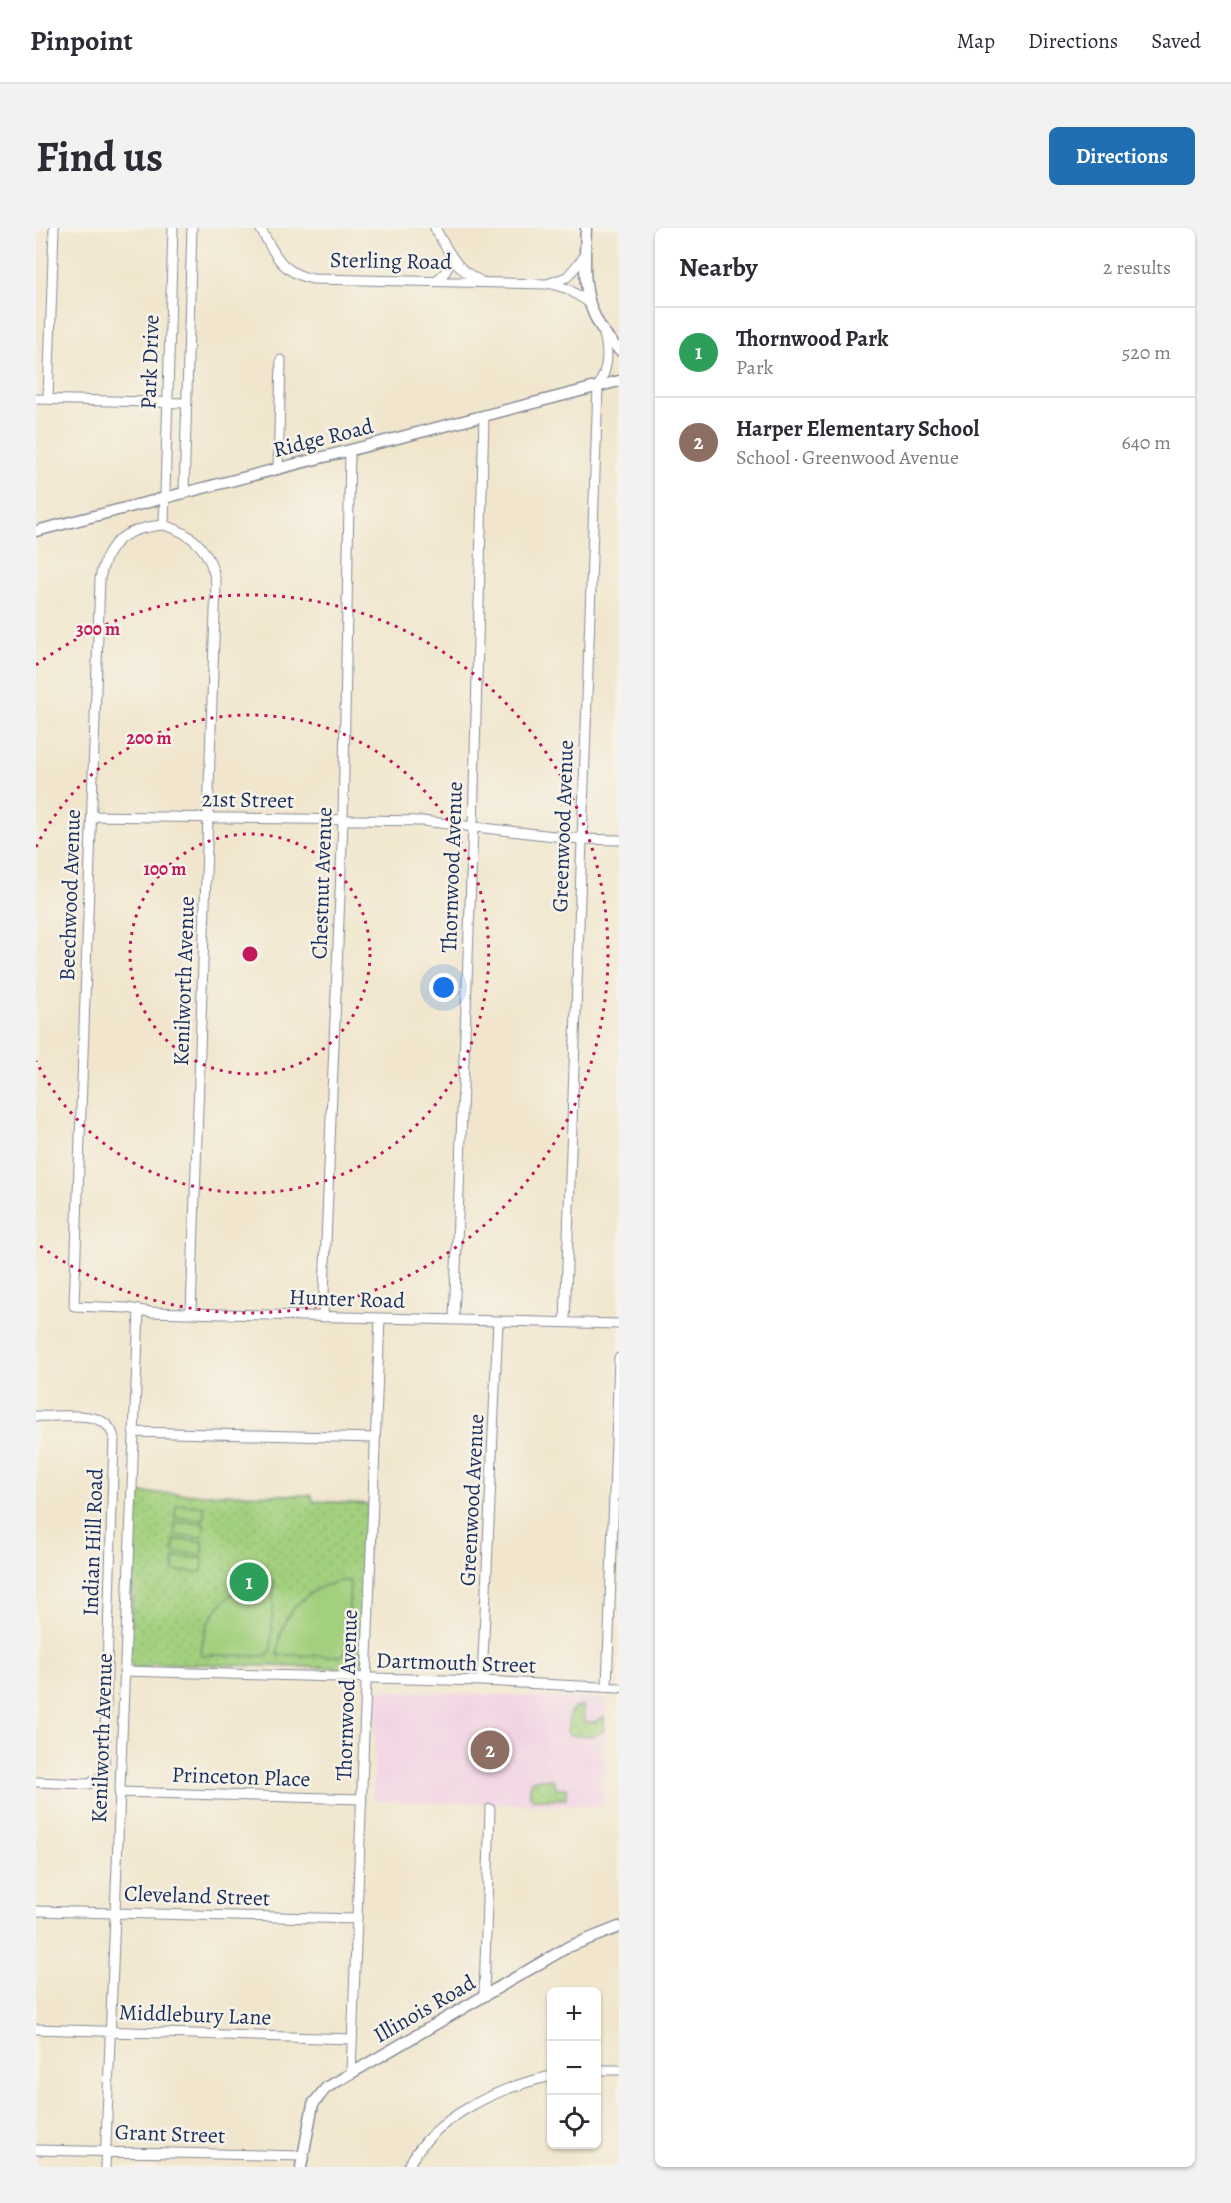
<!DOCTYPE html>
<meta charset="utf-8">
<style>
body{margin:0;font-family:Alegreya,serif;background:#f2f2f3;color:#2b2b33}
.controls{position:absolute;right:18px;bottom:18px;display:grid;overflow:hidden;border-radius:9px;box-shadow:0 2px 4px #0004}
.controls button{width:54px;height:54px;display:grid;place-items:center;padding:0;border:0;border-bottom:2px solid #e1e1e2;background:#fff;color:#2b2b33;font:30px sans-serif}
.you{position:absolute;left:408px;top:760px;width:21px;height:21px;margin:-15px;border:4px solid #fff;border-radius:50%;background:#1a73e8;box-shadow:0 0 0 9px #1a73e833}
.badge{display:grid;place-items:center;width:39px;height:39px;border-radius:50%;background:#1f6fb2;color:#fff;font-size:20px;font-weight:700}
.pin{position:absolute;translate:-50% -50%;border:3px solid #fff;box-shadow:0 2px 6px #0006}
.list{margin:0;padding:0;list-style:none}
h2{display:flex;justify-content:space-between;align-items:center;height:78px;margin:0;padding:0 24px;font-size:26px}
h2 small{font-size:20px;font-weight:400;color:#7c7c81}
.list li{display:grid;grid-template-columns:39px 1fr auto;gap:18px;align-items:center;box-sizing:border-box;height:90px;padding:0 24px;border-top:2px solid #e1e1e2}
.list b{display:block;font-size:22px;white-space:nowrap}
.list p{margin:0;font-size:20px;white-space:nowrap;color:#7c7c81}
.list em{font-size:20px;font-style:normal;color:#7c7c81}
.icon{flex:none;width:33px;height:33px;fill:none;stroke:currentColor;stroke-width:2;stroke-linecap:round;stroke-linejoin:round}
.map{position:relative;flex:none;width:583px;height:1939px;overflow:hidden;border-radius:9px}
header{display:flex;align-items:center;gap:36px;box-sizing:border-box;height:84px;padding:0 30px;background:#fff;border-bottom:2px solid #e1e1e2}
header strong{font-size:28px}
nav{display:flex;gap:33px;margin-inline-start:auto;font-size:21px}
.intro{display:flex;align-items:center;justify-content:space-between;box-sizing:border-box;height:144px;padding:0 36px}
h1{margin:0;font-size:42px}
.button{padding:15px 27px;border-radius:9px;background:#1f6fb2;color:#fff;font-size:21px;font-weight:700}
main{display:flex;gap:36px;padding:0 36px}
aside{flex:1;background:#fff;border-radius:9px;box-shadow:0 2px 4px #0004}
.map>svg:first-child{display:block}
.built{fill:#f1d0e3}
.park{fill:url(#park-dots);stroke:#5f806e;stroke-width:1.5}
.pitch{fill:#a3d07e;stroke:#5f806e;stroke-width:1.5}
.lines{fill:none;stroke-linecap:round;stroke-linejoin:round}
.minor-casing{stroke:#868a96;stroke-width:11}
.tertiary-casing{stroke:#868a96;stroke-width:13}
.minor{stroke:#fff;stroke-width:9}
.tertiary{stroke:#fff;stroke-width:10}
.ring{fill:none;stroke:#c2185b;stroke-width:3;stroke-dasharray:3 6}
.labels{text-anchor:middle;stroke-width:5;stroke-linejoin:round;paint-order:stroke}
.street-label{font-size:22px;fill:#1b2f5e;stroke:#f7f3e8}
.centre{fill:#c2185b;stroke:#f7f3e8;stroke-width:3}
.ring-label{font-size:18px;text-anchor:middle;font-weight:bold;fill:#c2185b;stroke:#f7f3e8;stroke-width:5;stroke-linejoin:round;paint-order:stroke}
</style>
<header>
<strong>Pinpoint</strong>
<nav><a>Map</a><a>Directions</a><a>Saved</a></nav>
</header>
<div class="intro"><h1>Find us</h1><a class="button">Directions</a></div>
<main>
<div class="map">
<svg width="583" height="1939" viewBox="0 0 583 1939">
<defs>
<pattern id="park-dots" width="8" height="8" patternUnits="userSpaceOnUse" patternTransform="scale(1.5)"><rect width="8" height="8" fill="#a3d07e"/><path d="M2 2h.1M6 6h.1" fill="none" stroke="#8cb36f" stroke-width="1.8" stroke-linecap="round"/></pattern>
</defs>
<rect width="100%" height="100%" fill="#f7f3e8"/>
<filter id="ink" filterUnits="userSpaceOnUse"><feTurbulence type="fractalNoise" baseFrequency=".0167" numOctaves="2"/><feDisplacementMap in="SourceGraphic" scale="12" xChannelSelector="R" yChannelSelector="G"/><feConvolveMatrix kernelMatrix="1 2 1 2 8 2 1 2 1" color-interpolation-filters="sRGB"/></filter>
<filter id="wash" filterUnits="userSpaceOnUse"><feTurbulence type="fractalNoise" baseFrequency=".008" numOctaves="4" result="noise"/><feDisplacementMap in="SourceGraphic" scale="24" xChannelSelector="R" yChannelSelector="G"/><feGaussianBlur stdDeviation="1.35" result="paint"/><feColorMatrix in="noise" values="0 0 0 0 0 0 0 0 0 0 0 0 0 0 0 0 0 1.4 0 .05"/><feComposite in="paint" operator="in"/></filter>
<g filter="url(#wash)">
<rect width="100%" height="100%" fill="#f1e6cd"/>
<path class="built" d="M341 1462 570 1471 567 1578 337 1573Z"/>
<path class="park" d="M101 1265 276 1267 277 1273 332 1276 326 1441 320 1445 303 1446 299 1440 117 1435 111 1440 97 1439 93 1432Z
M547 1478 548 1494H558L568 1489V1502L559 1508 534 1507 531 1504 534 1484 540 1479Z
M498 1551H517L521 1560H530V1571H497L494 1568V1554Z"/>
<path class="pitch" d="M140 1277 168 1278V1291L139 1290Z
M139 1295H168L167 1309 139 1308Z
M138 1312 167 1313V1326L138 1325Z
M138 1330H167L166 1344 138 1343Z
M227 1353 238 1354 235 1423 230 1428 165 1427C167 1388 190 1362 227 1353Z
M304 1353H314L311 1422 306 1428 242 1427C243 1388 266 1362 304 1353Z"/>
</g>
<g filter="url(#ink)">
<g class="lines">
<g class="minor-casing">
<path id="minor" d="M137 0 128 297C158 306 175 323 180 355L155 1085
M224 0C239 26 245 45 277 51L511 56 531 49 548 29
M399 0C411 21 420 42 443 52
M401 53 410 43 415 28
M516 56 532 61 552 74
M0 171 150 175
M12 171 18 0
M242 241 245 132
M148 264 156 0
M128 297C90 300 71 313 64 351L38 1078 91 1080 114 1084 583 1096
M56 588 386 593 545 611 583 612
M287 1089 307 592 314 222
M418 1092 437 599 448 188
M529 1094 562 159C572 140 573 126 568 106
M0 1188C25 1190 73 1179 78 1211L68 1541 66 1548 53 1556 0 1554
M97 1204 339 1210
M88 1443 446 1453 583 1460
M446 1453 462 1093
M571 1459 583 1130
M83 1564 326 1571
M0 1683 321 1691
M448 1767 454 1581
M0 1801 316 1811
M560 1842H583
M315 1845 344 1090
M0 1922 266 1928
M69 1939 103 1082
M372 1939C397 1889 463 1859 516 1848"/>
</g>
<g class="tertiary-casing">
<path id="tertiary" d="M550 0C548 50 545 84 583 122
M0 303 583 153
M265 1939 277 1876 290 1860 532 1719 583 1699"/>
</g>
<use href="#minor" class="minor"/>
<use href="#tertiary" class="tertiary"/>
</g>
</g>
<g class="ring">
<circle cx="214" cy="726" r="120"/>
<path d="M0 619A239 239 0 1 1 0 833"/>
<path d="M0 437A359 359 0 1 1 0 1015"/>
</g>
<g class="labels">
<g class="street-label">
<text transform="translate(355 32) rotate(1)" y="8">Sterling Road</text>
<text transform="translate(113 134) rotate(-88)" y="8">Park Drive</text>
<text transform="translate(287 209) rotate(-14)" y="8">Ridge Road</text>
<text transform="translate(212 571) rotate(1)" y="8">21st Street</text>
<text transform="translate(526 598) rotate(-88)" y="8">Greenwood Avenue</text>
<text transform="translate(415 639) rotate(-88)" y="8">Thornwood Avenue</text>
<text transform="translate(285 655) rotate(-88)" y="8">Chestnut Avenue</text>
<text transform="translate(33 667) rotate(-88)" y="8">Beechwood Avenue</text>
<text transform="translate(147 753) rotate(-88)" y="8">Kenilworth Avenue</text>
<text transform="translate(311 1070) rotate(2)" y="8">Hunter Road</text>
<text transform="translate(435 1272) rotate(-87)" y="8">Greenwood Avenue</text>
<text transform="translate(56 1314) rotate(-88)" y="8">Indian Hill Road</text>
<text transform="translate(420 1434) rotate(2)" y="8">Dartmouth Street</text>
<text transform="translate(310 1467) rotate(-88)" y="8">Thornwood Avenue</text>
<text transform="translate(65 1510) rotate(-88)" y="8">Kenilworth Avenue</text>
<text transform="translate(205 1548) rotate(2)" y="8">Princeton Place</text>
<text transform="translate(161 1667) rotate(2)" y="8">Cleveland Street</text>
<text transform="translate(388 1780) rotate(-30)" y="8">Illinois Road</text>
<text transform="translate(159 1786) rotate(2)" y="8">Middlebury Lane</text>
<text transform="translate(134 1905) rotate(2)" y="8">Grant Street</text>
</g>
</g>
<circle cx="214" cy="726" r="9" class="centre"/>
<g class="ring-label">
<text x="62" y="407">300 m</text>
<text x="113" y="516">200 m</text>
<text x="129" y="647">100 m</text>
</g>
</svg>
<div class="controls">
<button>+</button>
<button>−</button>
<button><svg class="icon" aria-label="locate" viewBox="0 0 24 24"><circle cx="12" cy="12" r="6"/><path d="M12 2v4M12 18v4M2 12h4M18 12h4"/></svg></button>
</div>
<div class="you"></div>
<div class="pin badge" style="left:213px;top:1354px;background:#2e9e5b">1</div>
<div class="pin badge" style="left:454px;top:1522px;background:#8d6e63">2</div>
</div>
<aside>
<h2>Nearby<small>2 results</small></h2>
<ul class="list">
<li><span class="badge" style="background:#2e9e5b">1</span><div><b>Thornwood Park</b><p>Park</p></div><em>520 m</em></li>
<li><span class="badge" style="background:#8d6e63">2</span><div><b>Harper Elementary School</b><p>School · Greenwood Avenue</p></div><em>640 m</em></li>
</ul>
</aside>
</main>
